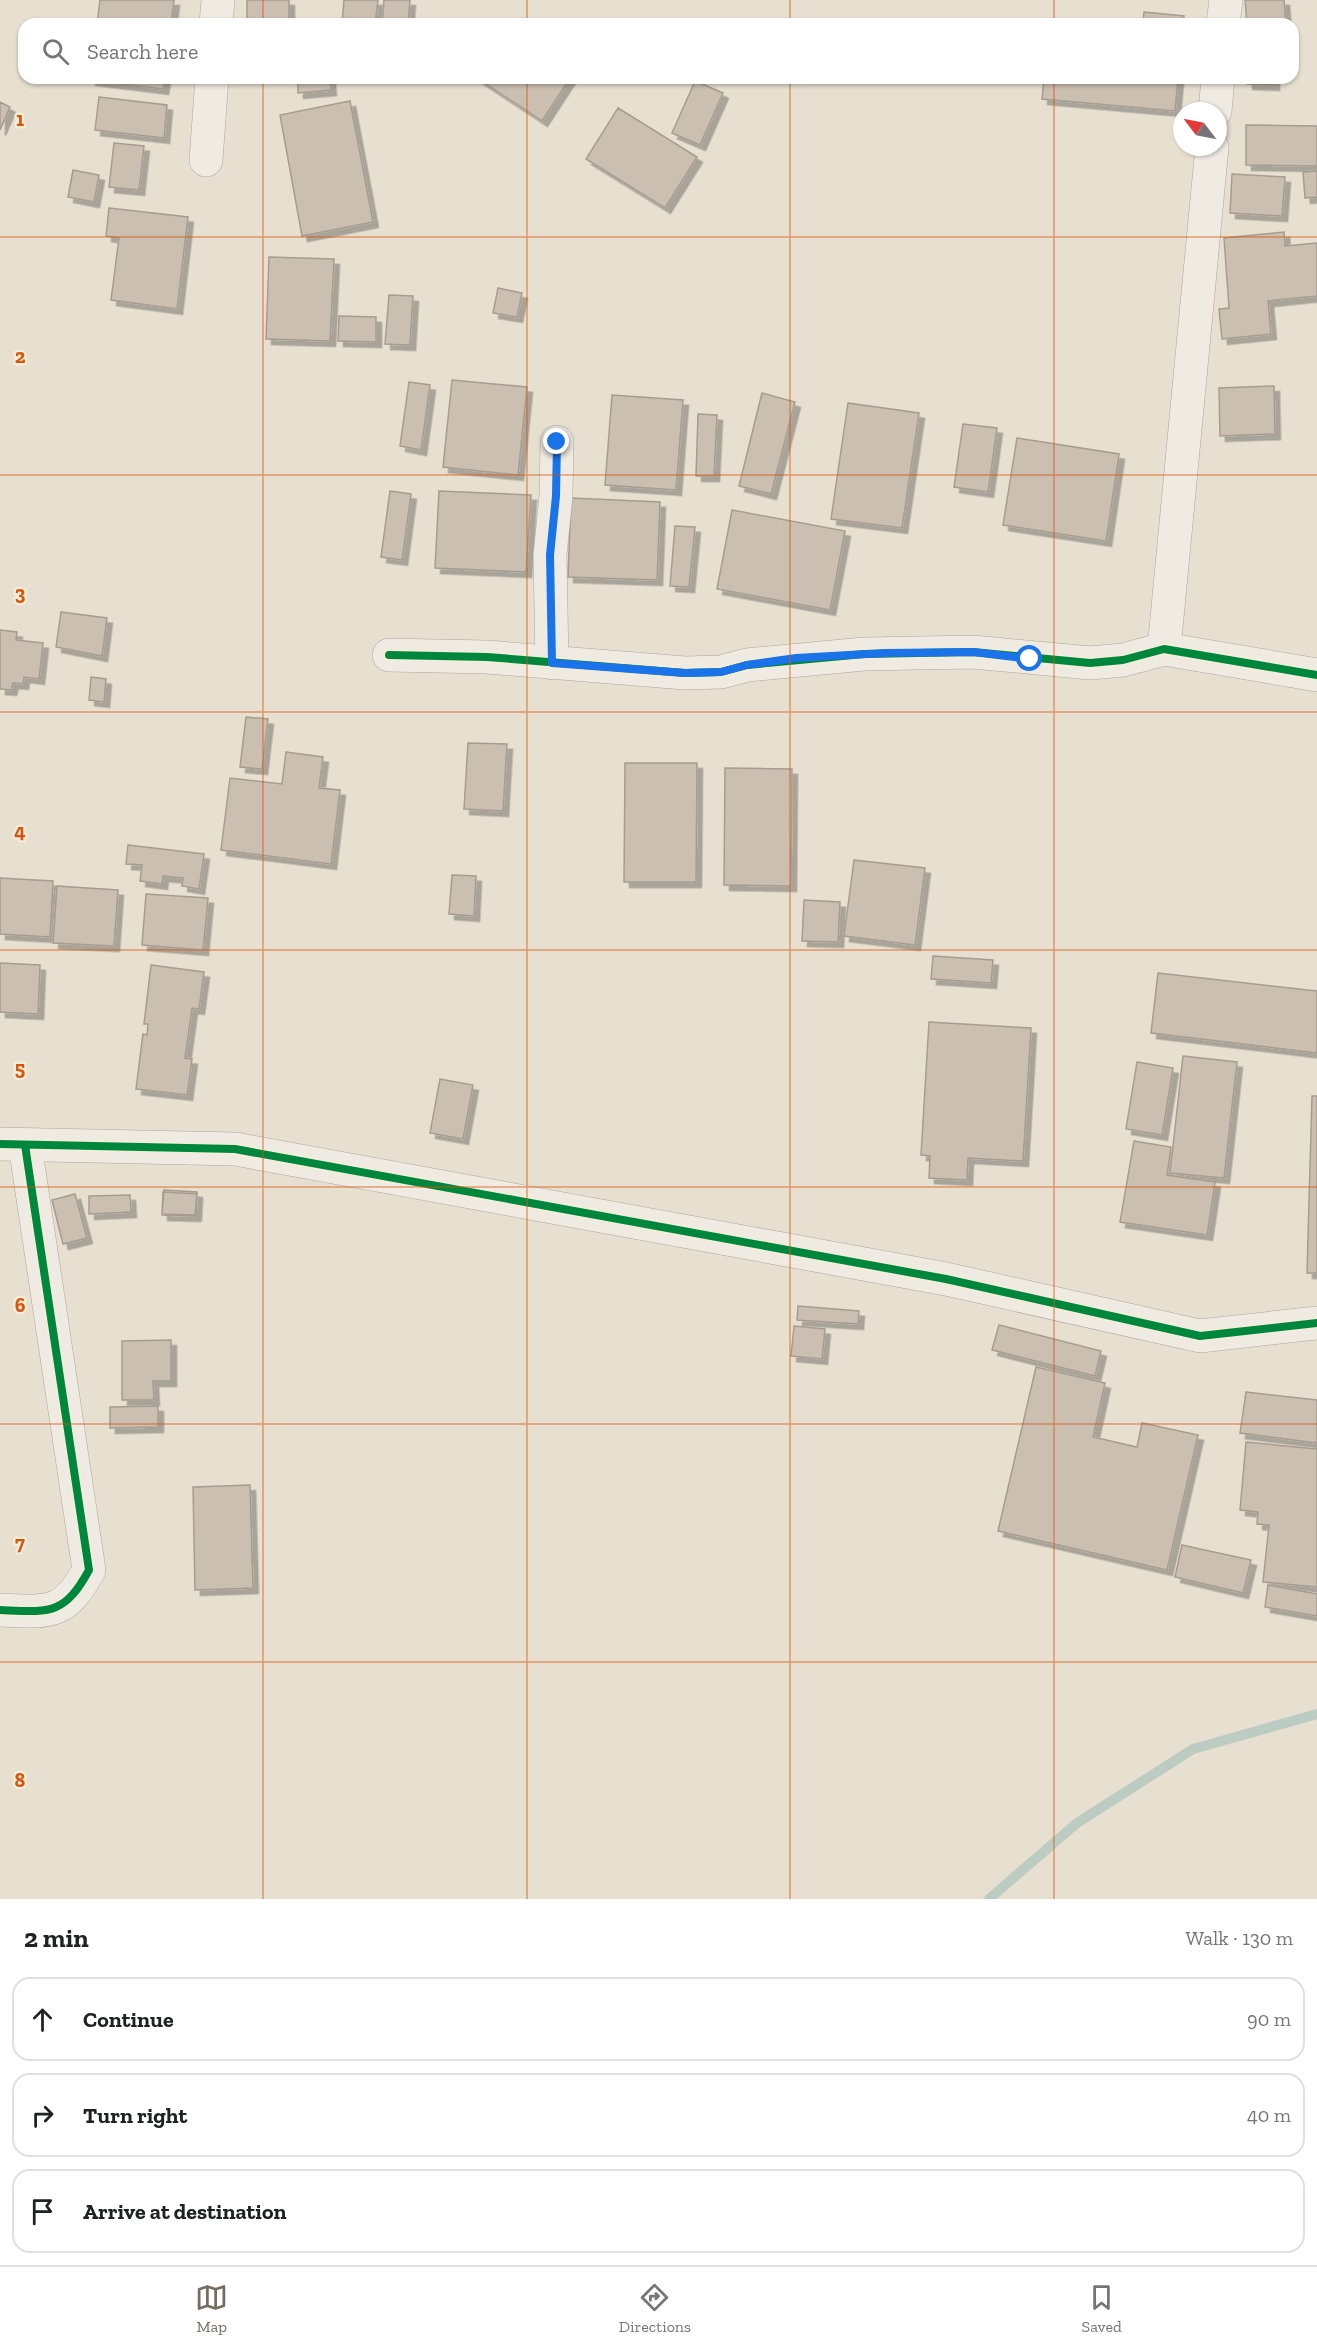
<!DOCTYPE html>
<meta charset="utf-8">
<style>
body{margin:0;font-family:"Zilla Slab",serif;background:#f2f2f2;color:#202124}
.compass{position:absolute;left:1173px;top:102px;width:54px;height:54px;border-radius:50%;background:#fff;box-shadow:0 2px 4px #0004;rotate:302deg}
.stop{position:absolute;width:18px;height:18px;margin:-14px;border:4px solid #1a73e8;border-radius:50%;background:#fff}
.stop.end{background:#1a73e8;border-color:#fff;box-shadow:0 2px 6px #0008}
.list{margin:0;padding:0;list-style:none}
h2{display:flex;justify-content:space-between;align-items:center;height:78px;margin:0;padding:0 24px;font-size:26px}
h2 small{font-size:20px;font-weight:400;color:#757577}
.list li{display:grid;grid-template-columns:39px 1fr auto;gap:18px;align-items:center;box-sizing:border-box;height:84px;margin:0 12px 12px;padding:0 12px;border:2px solid #e0e0e0;border-radius:18px}
.list b{display:block;font-size:22px;white-space:nowrap}
.list em{font-size:20px;font-style:normal;color:#757577}
.icon{flex:none;width:33px;height:33px;fill:none;stroke:currentColor;stroke-width:2;stroke-linecap:round;stroke-linejoin:round}
.map{position:relative;flex:none;width:1317px;height:1899px;overflow:hidden}
.search{position:absolute;background:#fff;box-shadow:0 2px 4px #0004;left:18px;right:18px;top:18px;height:66px;display:flex;align-items:center;gap:15px;box-sizing:border-box;padding:0 21px;border-radius:18px;color:#757577;font-size:22px}
.sheet{height:366px;background:#fff}
nav{display:flex;justify-content:space-around;align-items:center;box-sizing:border-box;height:84px;border-top:2px solid #e0e0e0;background:#fff;font-size:16px;color:#757577}
nav a{display:grid;justify-items:center;gap:3px}
nav .on{color:#786c5e}
.map>svg:first-child{display:block}
.lines{fill:none;stroke-linecap:round;stroke-linejoin:round}
.stream{stroke:#bcccc2;stroke-width:10}
.building{fill:#cbbfb2;stroke:#a89c90;stroke-width:1.5;filter:url(#shadow)}
.street-casing{stroke:#ada599;stroke-width:34}
.street{stroke:#efebe3;stroke-width:33}
.cycleway-casing{stroke:#f7eed8;stroke-width:11}
.cycleway{stroke:#00873e;stroke-width:8}
.route{stroke:#1a73e8;stroke-width:8}
.grid{fill:none;stroke:#d7550e;stroke-width:1.5;stroke-opacity:0.55}
.grid-label{font-size:20px;text-anchor:middle;font-weight:bold;fill:#d7550e;stroke:#f7eed8;stroke-width:4.5;stroke-linejoin:round;paint-order:stroke}
</style>
<div class="map">
<svg width="1317" height="1899" viewBox="0 0 1317 1899">
<defs>
<filter id="shadow"><feDropShadow dx="5.5" dy="5.5" stdDeviation="0" flood-color="#0004"/></filter>
</defs>
<rect width="100%" height="100%" fill="#e7e0d1"/>
<g class="lines">
<path class="stream" d="M989 1899 1077 1823 1193 1749 1317 1714"/>
</g>
<path class="building" d="M100 0H174L171 24H97Z
M247 0H289V24H247Z
M344 0H378L375 24H342Z
M384 0H410L408 24H382Z
M1245 0H1284L1286 24H1247Z
M1144 12 1184 16 1183 24H1143Z
M91 78H165L163 89 90 80Z
M298 78H330L331 90 298 93Z
M477 78H570L542 121Z
M1044 78H1178L1175 111 1042 99Z
M1247 78H1274V85L1247 84Z
M695 81 723 93 700 145 672 133Z
M99 97 167 105 164 138 95 130Z
M350 101 373 222 302 236 280 115Z
M0 102 10 107 0 130Z
M618 108 697 157 665 208 586 159Z
M1246 125 1317 126V166L1246 165Z
M114 143 144 146 139 190 109 187Z
M73 170 99 175 94 202 68 197Z
M1317 171V197L1305 198 1303 172Z
M1232 174 1285 177 1282 216 1230 213Z
M109 208 188 217 177 309 111 300 119 238 106 236Z
M1284 232 1285 246 1317 243V296L1268 301 1271 334 1222 339 1219 309 1229 308 1224 238Z
M269 257 334 259 330 341 266 339Z
M498 288 522 293 517 317 493 313Z
M389 295 413 296 410 345 385 344Z
M339 316 376 317V342L338 341Z
M452 380 527 387 518 475 443 467Z
M409 382 430 385 421 450 400 446Z
M1274 386 1275 434 1220 436 1219 388Z
M762 393 795 402 771 494 739 486Z
M612 395 683 400 676 490 605 485Z
M848 403 919 413 902 528 831 519Z
M698 414 717 415 714 476H696Z
M963 424 997 428 988 492 954 487Z
M1017 438 1119 454 1106 541 1003 525Z
M390 491 411 494 402 560 381 557Z
M439 491 531 495 526 572 435 568Z
M571 498 660 502 657 580 568 577Z
M732 510 845 531 830 610 717 589Z
M675 526 695 527 689 587 670 586Z
M61 612 107 618 102 656 56 647Z
M0 630 17 632 16 640 43 643 39 679 24 677 23 684 13 683 11 690 0 689Z
M91 677 106 679 104 702 89 700Z
M246 717 268 719 262 769 240 767Z
M468 743 507 744 503 811 464 809Z
M286 752 323 757 319 788 340 790 331 864 221 850 230 778 282 784Z
M625 763H697L696 882H624Z
M725 768 792 769 791 886 724 885Z
M128 845 204 854 199 889 182 886 183 878 163 876 162 884 140 881 142 865 126 864Z
M854 860 925 868 915 945 844 936Z
M452 875 476 876 474 916 449 914Z
M0 878 53 881 50 937 0 934Z
M57 886 118 890 114 946 53 943Z
M146 894 208 898 203 950 142 945Z
M804 900 840 902 838 942 802 941Z
M933 956 993 960 991 983 931 979Z
M0 963 40 965 38 1014 0 1012Z
M151 965 204 972 199 1009 192 1008 185 1058 192 1059 187 1095 136 1089 143 1034 147 1035 148 1024H144Z
M1158 973 1317 991V1053L1151 1033Z
M929 1022 1031 1028 1023 1161 968 1158 967 1180 929 1178 930 1156 921 1155Z
M1183 1056 1237 1062 1224 1178 1170 1173Z
M1137 1062 1173 1068 1162 1135 1126 1129Z
M440 1079 473 1085 463 1139 430 1133Z
M1312 1096H1317V1273H1307Z
M1134 1141 1171 1147 1167 1175 1215 1182 1207 1235 1120 1222Z
M164 1190 197 1192 195 1216 162 1215Z
M163 1192 197 1194 196 1215 162 1214Z
M75 1194 87 1238 63 1244 52 1200Z
M130 1195 131 1212 89 1214V1196Z
M798 1306 859 1311 858 1324 797 1320Z
M999 1325 1101 1351 1095 1376 992 1350Z
M794 1326 825 1329 822 1359 791 1356Z
M171 1340V1381H153L154 1400H122V1341Z
M1036 1367 1105 1383 1093 1437 1137 1447 1142 1423 1198 1435 1167 1570 998 1531Z
M1246 1392 1317 1400V1443L1240 1433Z
M158 1406V1427L110 1428V1407Z
M1246 1442 1317 1449V1587L1263 1582 1269 1525 1257 1524 1258 1512 1240 1510Z
M250 1485 253 1588 195 1590 193 1487Z
M1182 1545 1251 1560 1243 1593 1175 1577Z
M1268 1585 1317 1594V1616L1265 1607Z"/>
<g class="lines">
<g class="street-casing">
<path id="street" d="M216 24 218 0
M1223 24 1226 0
M1215 111 1218 78
M206 160 212 78
M1164 649 1212 147
M389 655 487 657 685 673 721 672 747 665 864 654 973 652 1090 663 1123 660 1164 649 1317 675
M552 663 550 555 556 496 557 442
M0 1144 235 1149 946 1279 1200 1336 1317 1323
M0 1610C49 1612 64 1616 89 1570L25 1145"/>
</g>
<use href="#street" class="street"/>
<g class="cycleway-casing">
<path id="cycleway" d="M389 655 487 657 685 673 721 672 747 665 864 654 973 652 1090 663 1123 660 1164 649 1317 675
M0 1144 235 1149 946 1279 1200 1336 1317 1323
M0 1610C49 1612 64 1616 89 1570L25 1145"/>
</g>
<use href="#cycleway" class="cycleway"/>
</g>
<g class="lines">
<path class="route" d="M557 442 556 496 550 555 552 663 685 673 721 672 747 665 796 658 885 653 973 652 1030 659"/>
</g>
<path class="grid" d="M263 0V24M527 0V24M790 0V24M1054 0V24M263 78V1899M527 78V1899M790 78V1899M1054 78V1899M0 237H1317M0 475H1317M0 712H1317M0 950H1317M0 1187H1317M0 1424H1317M0 1662H1317"/>
<g class="grid-label">
<text x="20" y="126">1</text>
<text x="20" y="363">2</text>
<text x="20" y="600">3</text>
<text x="20" y="838">4</text>
<text x="20" y="1075">5</text>
<text x="20" y="1312">6</text>
<text x="20" y="1550">7</text>
<text x="20" y="1787">8</text>
</g>
</svg>
<svg class="compass" viewBox="-18 -18 36 36"><path d="M0-13l5 13h-10z" fill="#e53935"/><path d="M0 13l5-13h-10z" fill="#757577"/></svg>
<div class="stop" style="left:1030px;top:659px"></div>
<div class="stop end" style="left:557px;top:442px"></div>
<div class="search"><svg class="icon" aria-label="search" viewBox="0 0 24 24"><circle cx="10" cy="10" r="6"/><path d="M15 15l6 6"/></svg>Search here</div>
</div>
<section class="sheet">
<h2>2 min<small>Walk · 130 m</small></h2>
<ul class="list">
<li><svg class="icon" aria-label="ahead" viewBox="0 0 24 24"><path d="M12 20V5M6 11l6-6 6 6"/></svg><div><b>Continue</b></div><em>90 m</em></li>
<li><svg class="icon" aria-label="right" viewBox="0 0 24 24"><path d="M7 20v-9h11M14 6l5 5-5 5"/></svg><div><b>Turn right</b></div><em>40 m</em></li>
<li><svg class="icon" aria-label="arrive" viewBox="0 0 24 24"><path d="M6 21V4h12l-3 4 3 4H6"/></svg><div><b>Arrive at destination</b></div></li>
</ul>
</section>
<nav>
<a class="on"><svg class="icon" aria-label="map" viewBox="0 0 24 24"><path d="M3 6l6-2 6 2 6-2v14l-6 2-6-2-6 2zM9 4v14M15 6v14"/></svg>Map</a>
<a><svg class="icon" aria-label="directions" viewBox="0 0 24 24"><path d="M12 3l9 9-9 9-9-9zM9 14v-3h6M13 9l2 2-2 2"/></svg>Directions</a>
<a><svg class="icon" aria-label="saved" viewBox="0 0 24 24"><path d="M7 4h10v16l-5-4-5 4z"/></svg>Saved</a>
</nav>
